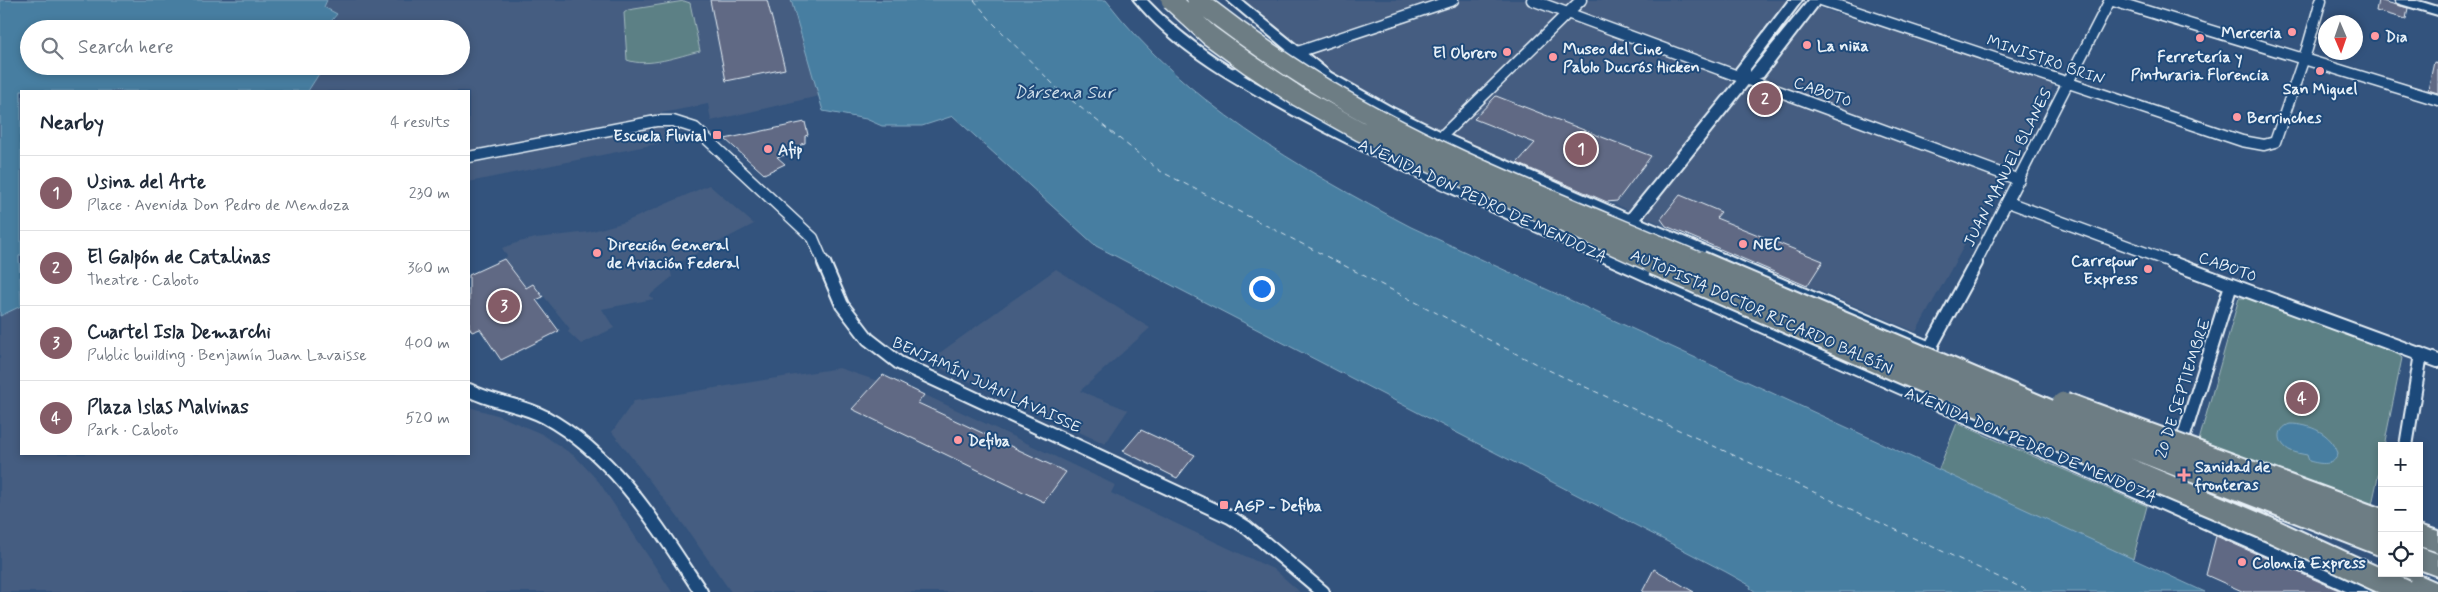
<!DOCTYPE html>
<meta charset="utf-8">
<style>
body{margin:0;font-family:Mynerve,sans-serif;background:#f6f6f7;color:#1f2937}
.controls{position:absolute;right:15px;bottom:15px;display:grid;overflow:hidden;border-radius:0px;box-shadow:0 2px 8px #0003}
.controls button{width:45px;height:45px;display:grid;place-items:center;padding:0;border:0;border-bottom:1px solid #e0e1e3;background:#fff;color:#1f2937;font:25px sans-serif}
.compass{position:absolute;left:2318px;top:15px;width:45px;height:45px;border-radius:50%;background:#fff;box-shadow:0 2px 8px #0003;rotate:178deg}
.you{position:absolute;left:1261px;top:288px;width:18px;height:18px;margin:-12px;border:4px solid #fff;border-radius:50%;background:#1a73e8;box-shadow:0 0 0 8px #1a73e833}
.badge{display:grid;place-items:center;width:32px;height:32px;border-radius:50%;background:#845c67;color:#fff;font-size:16px;font-weight:700}
.pin{position:absolute;translate:-50% -50%;border:2px solid #fff;box-shadow:0 1px 5px #0006}
.list{margin:0;padding:0;list-style:none}
h2{display:flex;justify-content:space-between;align-items:center;height:65px;margin:0;padding:0 20px;font-size:21px}
h2 small{font-size:16px;font-weight:400;color:#747a83}
.list li{display:grid;grid-template-columns:32px 1fr auto;gap:15px;align-items:center;box-sizing:border-box;height:75px;padding:0 20px;border-top:1px solid #e0e1e3}
.list b{display:block;font-size:19px;white-space:nowrap}
.list p{margin:0;font-size:16px;white-space:nowrap;color:#747a83}
.list em{font-size:16px;font-style:normal;color:#747a83}
.icon{flex:none;width:28px;height:28px;fill:none;stroke:currentColor;stroke-width:2;stroke-linecap:round;stroke-linejoin:round}
.map{position:relative;flex:none;width:2438px;height:592px;overflow:hidden}
.search{position:absolute;background:#fff;box-shadow:0 2px 8px #0003;left:20px;top:20px;width:450px;height:55px;display:flex;align-items:center;gap:12px;box-sizing:border-box;padding:0 18px;border-radius:28px;color:#747a83;font-size:19px}
.panel{position:absolute;background:#fff;box-shadow:0 2px 8px #0003;left:20px;top:90px;width:450px;height:365px;border-radius:0px}
.map>svg:first-child{display:block}
.built{fill:#445d81}
.green{fill:#5c8085;stroke:#a2b8be}
.water{fill:#467ea1;stroke:#87acc4}
.lines{fill:none;stroke-linecap:round;stroke-linejoin:round}
.ferry{stroke:#d0e0eb;stroke-width:1;stroke-dasharray:5.5 4.5;stroke-linecap:butt}
.building{fill:#616984;stroke:#e8f1f8}
.street-far1-casing{stroke:#e8f1f8;stroke-width:13}
.street-casing{stroke:#e8f1f8;stroke-width:16}
.secondary-casing{stroke:#e8f1f8;stroke-width:4}
.highway-casing{stroke:#e8f1f8;stroke-width:4}
.street-far1{stroke:#1f4a7a;stroke-width:10}
.street{stroke:#1f4a7a;stroke-width:12}
.secondary{fill:#1f4a7a;fill-rule:evenodd}
.highway{fill:#6d7d84;fill-rule:evenodd}
.highway-bridge-far1-casing{stroke:#e8f1f8;stroke-width:22;stroke-linecap:butt}
.highway-bridge-casing{stroke:#e8f1f8;stroke-width:27;stroke-linecap:butt}
.highway-bridge-far1{stroke:#6d7d84;stroke-width:19}
.highway-bridge{stroke:#6d7d84;stroke-width:23}
.poi-dot{fill:#ff9aa2;stroke:#1f4a7a;stroke-width:2}
.labels{text-anchor:middle;stroke-width:4;stroke-linejoin:round;paint-order:stroke}
.poi-label{font-size:16px;font-weight:bold;fill:#e8f1f8;stroke:#1f4a7a;text-anchor:start}
.street-label{font-size:16px;fill:#e8f1f8;stroke:#1f4a7a}
.water-label{font-size:18px;font-style:italic;fill:#d0e0eb;stroke:#1f4a7a}
</style>
<div class="map">
<svg width="2438" height="592" viewBox="0 0 2438 592">
<rect width="100%" height="100%" fill="#33537d"/>
<filter id="ink" filterUnits="userSpaceOnUse"><feTurbulence type="fractalNoise" baseFrequency=".02" numOctaves="2"/><feDisplacementMap in="SourceGraphic" scale="10" xChannelSelector="R" yChannelSelector="G"/><feConvolveMatrix kernelMatrix="1 2 1 2 8 2 1 2 1" color-interpolation-filters="sRGB"/></filter>
<g filter="url(#ink)">
<path class="built" d="M327 0H791L819 96 711 121 708 104 469 151V91H308L324 66H461V29H325L336 18 324 7Z
M1234 0H1795L2055 83 1916 332 1444 132 1300 55Z
M654 126 686 138 469 182V164Z
M709 185 754 224 670 267 672 277 649 296 654 299 602 309 614 328 581 344 568 332 570 329 534 284 526 288 504 259 507 256 502 248 519 242 536 238 589 232 625 222Z
M1056 269 1150 328 1080 391 1128 410 1105 444 927 362Z
M21 306V454H469V407L497 415 542 434 576 457 599 482 672 592H0V316Z
M839 368 878 381 883 375 1115 485 1111 493 1275 570 1300 592H731L683 524 612 432 634 401Z"/>
<path class="green" d="M684 1 690 3 700 51C679 56 648 68 627 60L624 13 628 10Z
M2239 298H2251L2392 349 2402 358 2384 446H2382V458L2370 514 2196 451Z
M1957 423 2147 506 2133 559 1938 471Z"/>
<path class="water" d="M0 0H327L324 7 337 14 325 29H29V66H324L308 91H21V255L19 256 21 306 0 316Z
M791 0H1106C1186 103 1297 167 1411 227L2205 592H1756L1750 588 1751 586 1726 572 1096 246 953 116 922 126H882L866 119 823 111Z
M2290 424C2310 424 2331 433 2338 453 2335 467 2320 464 2309 461L2307 455C2302 454 2296 453 2291 451 2278 445 2275 429 2290 424Z"/>
<g class="lines">
<path class="ferry" d="M974 0 993 23 1060 91 1160 171 1542 367 2031 592"/>
</g>
<path class="building" d="M710 0H767L785 69 726 81Z
M2378 0 2408 8 2406 19 2376 11Z
M2434 62 2438 63V93L2428 90Z
M1496 96 1651 156 1617 201 1607 202 1517 163 1535 143 1474 119Z
M805 122 808 135 805 136V143L801 144 799 152 777 157 785 164 764 174 725 139Z
M1680 195 1721 212 1716 218 1823 261 1807 286 1666 226 1661 219Z
M504 259 526 288 533 284 543 297 536 300 559 331 501 360 480 329 472 332 469 327V275Z
M883 375 924 395 918 403 1066 472 1044 502 852 409Z
M1141 430 1195 455 1177 478 1123 451Z
M2216 536 2243 548 2343 592H2244L2206 575Z
M1654 569 1694 592H1642Z"/>
<g class="lines">
<g class="street-far1-casing">
<path id="street-far1" d="M1532 0 2019 180
M1821 0 2242 141 2264 145 2275 142 2307 49 2321 0
M2110 0 2438 100
M1232 74 1453 0
M1441 137 1581 0
M469 157 656 121H673L695 128 813 238 824 264
M2008 202 2176 264
M1975 264 2110 0"/>
</g>
<g class="street-casing">
<path id="street" d="M824 263 842 305 868 339 899 363 1230 517 1246 527 1323 592
M2172 263 2438 361
M1930 348 1976 263
M469 390C493 403 521 404 545 417 616 456 657 526 701 592
M2406 446 2421 354
M2167 490 2231 285"/>
</g>
<g class="secondary-casing">
<path id="secondary" d="M1134 0H1147C1191 47 1247 79 1304 109 1393 157 1485 196 1577 238 1842 356 2110 470 2376 586L2379 592H2348C2085 475 1820 360 1557 241 1468 201 1379 161 1293 115 1236 84 1175 51 1134 0Z
M1227 0H1241L1331 73 1393 108 1446 134 1628 214 1738 79 1736 69 1789 0H1802L1750 69V72L1809 0H1822L1763 77 1750 82 1641 219 1936 344 1938 348 1936 352 1930 354 1924 352 1626 225 1436 140 1383 114 1321 79Z
M2395 0H2415L2438 7V15L2397 3Z"/>
</g>
<g class="highway-casing">
<path id="highway" d="M2419 525 2438 531V552L2419 546Z
M2419 547 2438 554V576L2419 569Z
M2382 564V573H2415L2438 583V592C2417 592 2386 592 2375 573Z"/>
</g>
<use href="#street-far1" class="street-far1"/>
<use href="#street" class="street"/>
<use href="#secondary" class="secondary"/>
<use href="#highway" class="highway"/>
<g class="highway-bridge-far1-casing">
<path id="highway-bridge-far1" d="M1171 0 1209 35 1249 64 1297 96 1360 131 1656 264
M1197 0C1234 29 1272 56 1312 81 1434 157 1571 207 1703 264"/>
</g>
<g class="highway-bridge-casing">
<path id="highway-bridge" d="M1654 263 2072 446 2275 532 2405 592
M1700 263 2123 443 2382 544
M2064 404 2382 521"/>
</g>
<use href="#highway-bridge-far1" class="highway-bridge-far1"/>
<use href="#highway-bridge" class="highway-bridge"/>
</g>
</g>
<g class="poi-dot">
<circle cx="2292" cy="32" r="5"/>
<circle cx="2375" cy="36" r="5"/>
<circle cx="2200" cy="38" r="5"/>
<circle cx="1807" cy="45" r="5"/>
<circle cx="1507" cy="52" r="5"/>
<circle cx="1553" cy="57" r="5"/>
<circle cx="2320" cy="71" r="5"/>
<circle cx="2237" cy="117" r="5"/>
<rect x="712" y="130" width="10" height="10" rx="2.5"/>
<circle cx="768" cy="149" r="5"/>
<circle cx="1743" cy="244" r="5"/>
<circle cx="597" cy="253" r="5"/>
<circle cx="2148" cy="269" r="5"/>
<circle cx="958" cy="440" r="5"/>
<path d="M2181.5 467.5h5v5h5v5h-5v5h-5v-5h-5v-5h5z"/>
<rect x="1219" y="500" width="10" height="10" rx="2.5"/>
<circle cx="2242" cy="562" r="5"/>
</g>
<g class="labels">
<g class="poi-label">
<text x="2282" y="38" text-anchor="end">Merceria</text>
<text x="2385" y="42">Dia</text>
<text x="1817" y="51">La niña</text>
<text x="1563" y="54">Museo del Cine<tspan x="1563" dy="18">Pablo Ducrós Hicken</tspan></text>
<text x="1497" y="58" text-anchor="end">El Obrero</text>
<text x="2200" y="62" text-anchor="middle">Ferretería y<tspan x="2200" dy="18">Pinturaria Florencia</tspan></text>
<text x="2320" y="94" text-anchor="middle">San Miguel</text>
<text x="2247" y="123">Berrinches</text>
<text x="707" y="141" text-anchor="end">Escuela Fluvial</text>
<text x="778" y="155">Afip</text>
<text x="607" y="250">Dirección General<tspan x="607" dy="18">de Aviación Federal</tspan></text>
<text x="1753" y="250">NEC</text>
<text x="2138" y="266" text-anchor="end">Carrefour<tspan x="2138" dy="18">Express</tspan></text>
<text x="968" y="446">Defiba</text>
<text x="2195" y="472">Sanidad de<tspan x="2195" dy="18">fronteras</tspan></text>
<text x="1234" y="511">AGP - Defiba</text>
<text x="2252" y="568">Colonia Express</text>
</g>
<g class="street-label">
<text transform="translate(2046 59) rotate(19)" y="6">MINISTRO BRIN</text>
<text transform="translate(1823 91) rotate(20)" y="6">CABOTO</text>
<text transform="translate(2007 167) rotate(-63)" y="6">JUAN MANUEL BLANES</text>
<text transform="translate(1483 200) rotate(25)" y="6">AVENIDA DON PEDRO DE MENDOZA</text>
<text transform="translate(2228 266) rotate(20)" y="6">CABOTO</text>
<text transform="translate(1762 311) rotate(24)" y="6">AUTOPISTA DOCTOR RICARDO BALBÍN</text>
<text transform="translate(987 384) rotate(25)" y="6">BENJAMÍN JUAN LAVAISSE</text>
<text transform="translate(2182 388) rotate(-72)" y="6">20 DE SEPTIEMBRE</text>
<text transform="translate(2031 444) rotate(23)" y="6">AVENIDA DON PEDRO DE MENDOZA</text>
</g>
<g class="water-label">
<text x="1064" y="98">Dársena Sur</text>
</g>
</g>
</svg>
<div class="controls">
<button>+</button>
<button>−</button>
<button><svg class="icon" aria-label="locate" viewBox="0 0 24 24"><circle cx="12" cy="12" r="6"/><path d="M12 2v4M12 18v4M2 12h4M18 12h4"/></svg></button>
</div>
<svg class="compass" viewBox="-18 -18 36 36"><path d="M0-13l5 13h-10z" fill="#e53935"/><path d="M0 13l5-13h-10z" fill="#747a83"/></svg>
<div class="you"></div>
<div class="pin badge" style="left:1581px;top:149px">1</div>
<div class="pin badge" style="left:1765px;top:99px">2</div>
<div class="pin badge" style="left:504px;top:306px">3</div>
<div class="pin badge" style="left:2302px;top:398px">4</div>
<div class="search"><svg class="icon" aria-label="search" viewBox="0 0 24 24"><circle cx="10" cy="10" r="6"/><path d="M15 15l6 6"/></svg>Search here</div>
<section class="panel">
<h2>Nearby<small>4 results</small></h2>
<ul class="list">
<li><span class="badge">1</span><div><b>Usina del Arte</b><p>Place · Avenida Don Pedro de Mendoza</p></div><em>230 m</em></li>
<li><span class="badge">2</span><div><b>El Galpón de Catalinas</b><p>Theatre · Caboto</p></div><em>360 m</em></li>
<li><span class="badge">3</span><div><b>Cuartel Isla Demarchi</b><p>Public building · Benjamín Juan Lavaisse</p></div><em>400 m</em></li>
<li><span class="badge">4</span><div><b>Plaza Islas Malvinas</b><p>Park · Caboto</p></div><em>520 m</em></li>
</ul>
</section>
</div>
